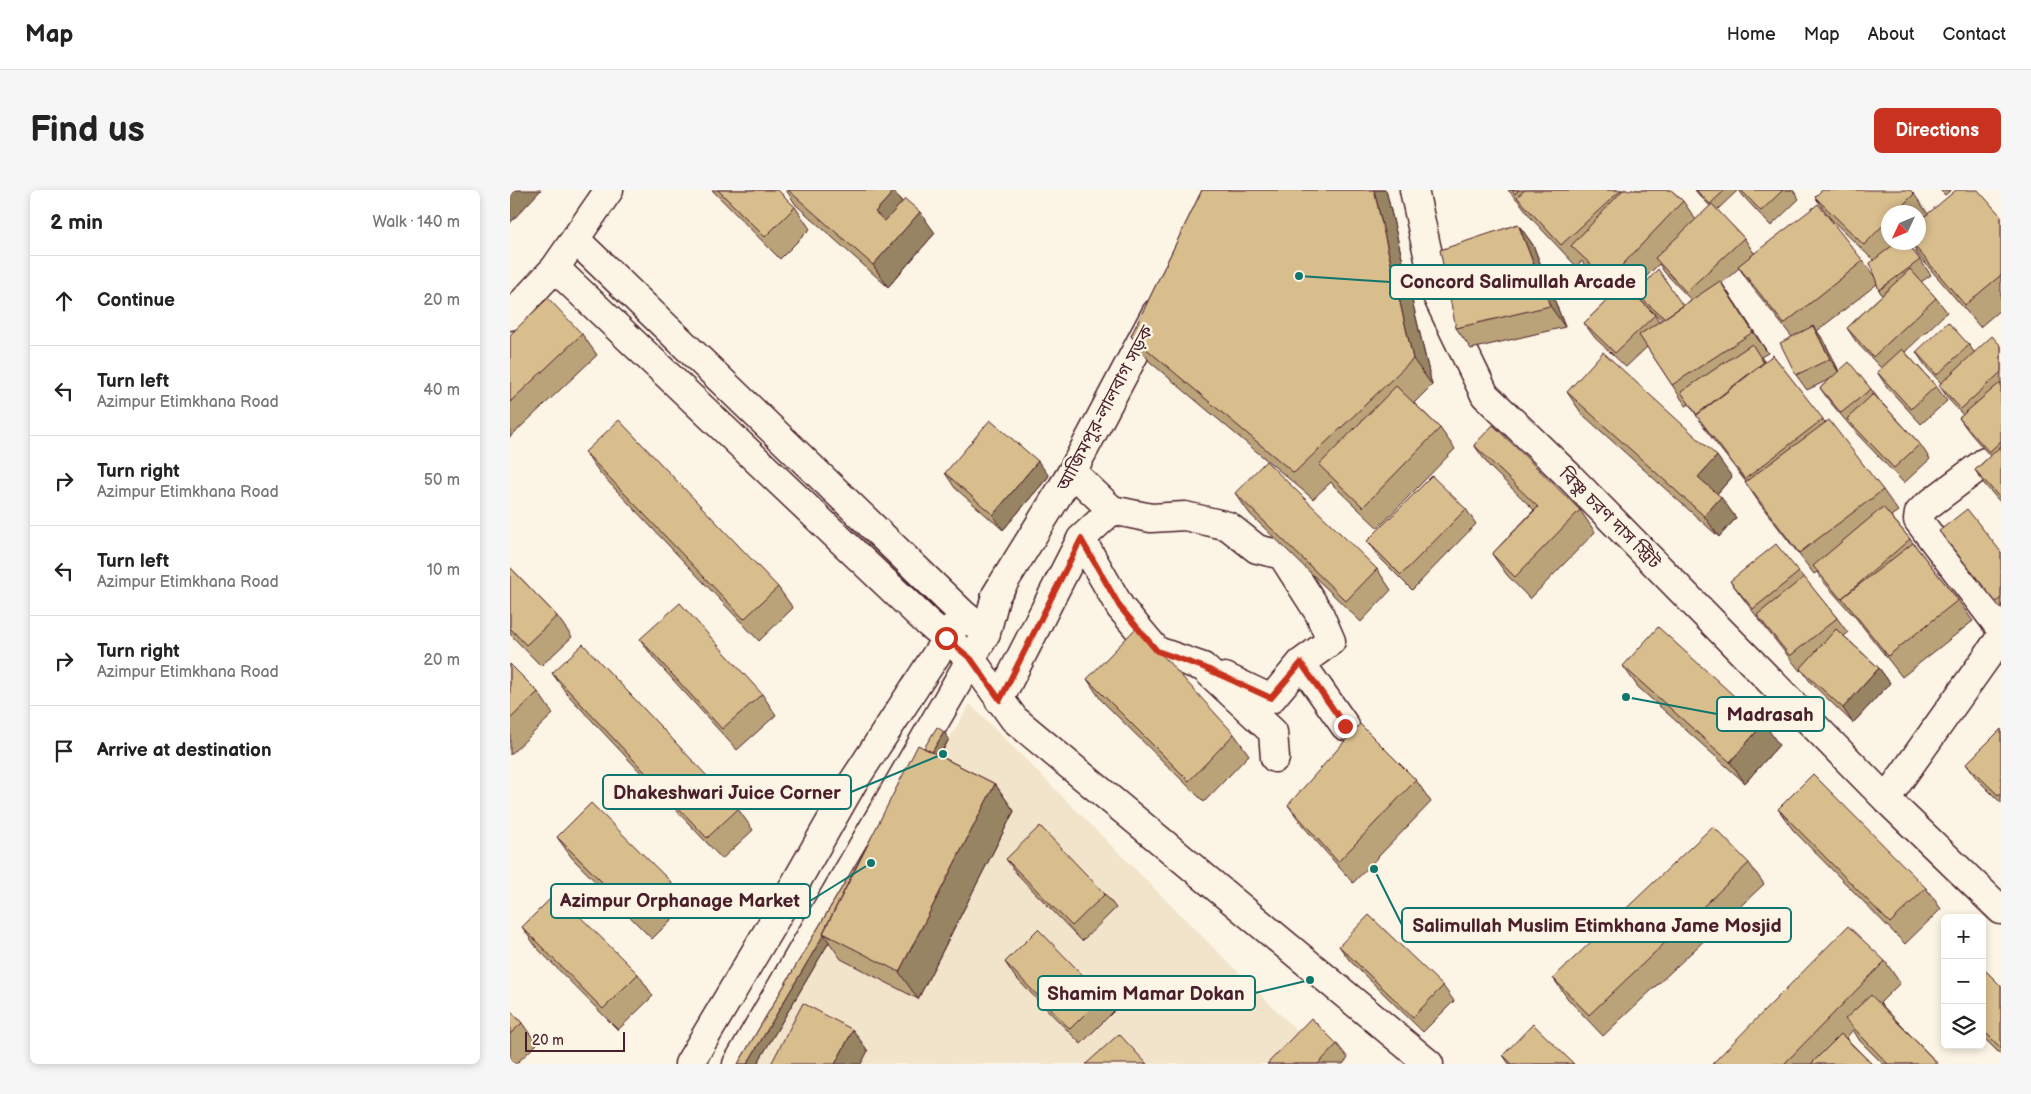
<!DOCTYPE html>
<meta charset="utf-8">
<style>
body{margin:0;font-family:"Balsamiq Sans","Noto Sans Bengali",sans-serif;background:#f6f6f6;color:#222}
.controls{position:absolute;right:15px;bottom:15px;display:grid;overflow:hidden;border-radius:8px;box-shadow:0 2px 8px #0003}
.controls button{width:45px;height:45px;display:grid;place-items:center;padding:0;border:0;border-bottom:1px solid #e0e0e0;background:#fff;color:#222;font:25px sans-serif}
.compass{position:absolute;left:1371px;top:15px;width:45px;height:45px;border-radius:50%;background:#fff;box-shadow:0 2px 8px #0003;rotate:226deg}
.scale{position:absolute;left:15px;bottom:12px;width:100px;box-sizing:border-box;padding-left:5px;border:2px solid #4a1f2b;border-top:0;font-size:14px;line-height:18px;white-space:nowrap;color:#4a1f2b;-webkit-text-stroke:4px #fcf5e5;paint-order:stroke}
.stop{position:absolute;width:15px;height:15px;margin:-11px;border:4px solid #c8321e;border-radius:50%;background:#fff}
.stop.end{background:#c8321e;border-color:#fff;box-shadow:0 1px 5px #0008}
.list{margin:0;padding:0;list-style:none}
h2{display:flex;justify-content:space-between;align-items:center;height:65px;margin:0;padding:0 20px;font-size:21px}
h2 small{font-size:16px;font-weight:400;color:#767676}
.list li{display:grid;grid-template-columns:32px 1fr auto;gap:15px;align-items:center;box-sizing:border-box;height:90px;padding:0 20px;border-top:1px solid #e0e0e0}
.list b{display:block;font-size:19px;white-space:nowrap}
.list p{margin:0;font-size:16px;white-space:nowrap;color:#767676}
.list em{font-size:16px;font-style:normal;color:#767676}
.icon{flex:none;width:28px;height:28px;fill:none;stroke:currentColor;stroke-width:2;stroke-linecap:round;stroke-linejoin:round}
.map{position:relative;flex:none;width:1491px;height:874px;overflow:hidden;border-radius:8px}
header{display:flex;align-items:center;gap:30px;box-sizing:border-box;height:70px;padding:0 25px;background:#fff;border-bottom:1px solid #e0e0e0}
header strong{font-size:24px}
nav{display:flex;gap:28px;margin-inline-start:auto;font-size:18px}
.intro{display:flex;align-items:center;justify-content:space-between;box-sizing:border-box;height:120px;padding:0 30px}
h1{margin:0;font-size:35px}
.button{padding:12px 22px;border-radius:8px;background:#c8321e;color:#fff;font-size:18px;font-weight:700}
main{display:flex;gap:30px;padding:0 30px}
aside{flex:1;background:#fff;border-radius:8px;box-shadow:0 2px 8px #0003}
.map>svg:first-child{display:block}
.built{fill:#f1e4cb}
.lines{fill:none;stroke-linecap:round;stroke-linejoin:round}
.street-casing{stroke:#4a1f2b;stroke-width:31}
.secondary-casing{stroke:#4a1f2b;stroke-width:31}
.street{stroke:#fcf5e5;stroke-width:28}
.secondary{stroke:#fcf5e5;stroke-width:28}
.wall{fill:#baa379;stroke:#4a1f2b;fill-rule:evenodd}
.shaded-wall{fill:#978463;stroke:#4a1f2b}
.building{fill:#d8bd8d;stroke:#4a1f2b}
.route{stroke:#c8321e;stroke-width:6}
.labels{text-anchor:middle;stroke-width:5;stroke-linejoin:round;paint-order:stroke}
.street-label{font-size:18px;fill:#4a1f2b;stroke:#fcf5e5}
.leader{fill:none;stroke:#0f766e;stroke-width:2}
.callout-dot{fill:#0f766e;stroke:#fcf5e5;stroke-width:2}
.callout{fill:#fcf5e5;stroke:#0f766e;stroke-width:2}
.callout-label{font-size:19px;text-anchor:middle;font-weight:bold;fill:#4a1f2b}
</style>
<header>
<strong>Map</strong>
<nav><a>Home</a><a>Map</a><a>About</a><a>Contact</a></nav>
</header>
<div class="intro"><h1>Find us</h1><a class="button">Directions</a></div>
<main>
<aside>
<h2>2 min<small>Walk · 140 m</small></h2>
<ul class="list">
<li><svg class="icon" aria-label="ahead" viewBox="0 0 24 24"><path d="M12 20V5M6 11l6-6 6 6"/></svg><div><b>Continue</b></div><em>20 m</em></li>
<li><svg class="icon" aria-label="left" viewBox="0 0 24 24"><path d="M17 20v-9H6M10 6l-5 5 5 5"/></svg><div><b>Turn left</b><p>Azimpur Etimkhana Road</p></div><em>40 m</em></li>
<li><svg class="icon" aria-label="right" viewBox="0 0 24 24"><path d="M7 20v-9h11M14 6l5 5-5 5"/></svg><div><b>Turn right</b><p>Azimpur Etimkhana Road</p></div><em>50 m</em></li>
<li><svg class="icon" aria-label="left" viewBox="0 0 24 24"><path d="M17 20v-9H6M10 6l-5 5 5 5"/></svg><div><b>Turn left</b><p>Azimpur Etimkhana Road</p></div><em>10 m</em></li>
<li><svg class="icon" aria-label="right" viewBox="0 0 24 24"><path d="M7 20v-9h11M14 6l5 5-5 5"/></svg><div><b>Turn right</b><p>Azimpur Etimkhana Road</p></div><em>20 m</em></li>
<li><svg class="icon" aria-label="arrive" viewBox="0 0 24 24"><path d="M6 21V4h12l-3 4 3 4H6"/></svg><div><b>Arrive at destination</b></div></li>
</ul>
</aside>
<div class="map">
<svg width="1491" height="874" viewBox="0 0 1491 874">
<rect width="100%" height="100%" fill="#fcf5e5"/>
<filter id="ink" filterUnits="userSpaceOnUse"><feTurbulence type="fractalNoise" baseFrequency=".02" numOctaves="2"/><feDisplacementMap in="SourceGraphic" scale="10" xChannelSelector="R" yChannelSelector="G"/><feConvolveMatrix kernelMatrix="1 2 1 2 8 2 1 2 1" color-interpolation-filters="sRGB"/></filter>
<g filter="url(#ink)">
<path class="built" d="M460 514 791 845 762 874H247Z"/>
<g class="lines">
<g class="street-casing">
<path id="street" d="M904 0 927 106 975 205 1058 285 1376 609 1491 720
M1475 272 1414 318 1409 323 1408 330 1491 439
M562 282 602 320 641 328 675 326 718 336 747 359 772 365 809 423 821 451 791 473
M571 349 610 417 647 461 693 477 763 542 765 568
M461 469 504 529 919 874
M715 487 761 509 791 473 835 536
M489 510 571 349 602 320
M1376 609 1491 447"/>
</g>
<g class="secondary-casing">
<path id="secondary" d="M66 50 453 424 476 443
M45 78 418 433 461 469
M0 126 45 78 99 0
M179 874 264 731 343 592 447 433
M227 874 476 443 486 405 562 282 646 123"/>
</g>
<use href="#street" class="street"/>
<use href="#secondary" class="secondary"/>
</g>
<path class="wall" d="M202 0H268L285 17 300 39 270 69Z
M276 0H383L392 12 425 43 378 97 286 15Z
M692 0H876L922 195 904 213 930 238 945 259 868 338 824 296 821 292 803 309 640 172 621 146Z
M998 0H1161L1173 11 1186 30 1200 16 1189 5 1185 0H1228L1207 20 1234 48 1244 63 1353 71 1365 87 1363 70 1320 28 1305 7 1404 4 1418 24 1491 26V119L1470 137 1409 66 1400 52H1408V22H1378V52H1397L1421 85 1411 92 1426 108 1437 122 1395 162 1426 196 1437 211 1411 234 1377 197 1367 182 1371 178 1347 153 1337 138 1372 105 1369 100 1367 94 1307 141 1314 151 1329 181 1361 199 1370 211 1410 254 1420 269 1394 293 1347 244 1343 237 1342 238 1320 212 1310 198 1320 189 1297 200 1286 185 1282 147 1243 98 1229 78 1212 93 1258 163 1251 167 1255 172 1263 165 1315 233 1373 300 1388 321 1381 326 1400 349 1448 410 1463 431 1392 487 1342 423H1341L1313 391 1307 382 1304 384 1250 314 1235 292H1236L1201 247 1179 214 1176 216 1137 157 1116 177 1085 148 1074 133 1104 104 1076 77 1072 71 1066 76 1022 29 1011 14ZM1149 74 1155 83 1181 110 1173 116 1126 104 1132 112 1152 130 1149 131 1145 125 1121 102Z
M1229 0H1283L1289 9 1261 36 1234 7Z
M1430 0H1441L1435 5Z
M1008 34 1023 55 1055 137 961 159 946 138Z
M72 144 87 165 0 247V145Z
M1459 155 1464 162 1491 156V313L1475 295 1465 280 1480 266 1460 243 1449 228 1453 225 1439 210 1429 195 1431 193 1416 177 1406 162Z
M1057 202 1222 287 1207 304 1226 328 1209 347 1072 224Z
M964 255 1070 320 1085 342 1020 409 997 385 982 364 1024 320 979 276Z
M75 262 268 397 283 418 249 451 90 283Z
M435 283 539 286 493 340 445 298Z
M725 303 867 379 881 400 851 432 740 324Z
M956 319 966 334 902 400 868 366 857 351Z
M1429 341 1491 362V419L1440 356Z
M0 377 47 426 62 447 31 476 0 444Z
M1289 382 1327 428 1338 443 1334 446 1369 478 1380 493 1343 533 1301 493 1292 480 1290 481 1257 440 1220 391Z
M130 449 252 504 266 525 227 560 145 470Z
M0 474 28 502 43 524 0 565Z
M1113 476 1269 555 1235 593 1128 497Z
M42 483 228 619 243 640 212 669 57 504Z
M577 489 724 544 739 565 694 612 591 510Z
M1491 539V613L1467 589 1456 574Z
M439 549 430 566 485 594 504 621 408 809 331 769 319 752 247 874H228L414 558Z
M906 590 921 612 843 693 793 636 778 615Z
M1268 619 1416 698 1431 719 1395 754 1283 640Z
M47 647 162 693 176 715 142 749 62 668Z
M496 669 595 704 606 718 572 751 507 684Z
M1239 673 1254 694 1093 846 1058 809 1043 788Z
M12 737 128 784 143 806 108 840 27 758Z
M829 756 933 796 944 811 913 842 840 771Z
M1375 771 1390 793 1370 813 1428 874H1373L1350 851 1343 840 1336 848 1362 874H1202Z
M495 772 593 806 604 821 571 854 505 787Z
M1472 777 1491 796V865L1472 846Z
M0 820 12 833 27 854 6 874H0Z
M827 854 838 868 833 874H757Z
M993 865 1064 874H999Z"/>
<path class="shaded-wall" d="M0 0H31L0 33Z
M864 0H876L922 195 903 169Z
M384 1 399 22 379 44 365 22Z
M410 22 425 43 378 97 363 75Z
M1008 34 1023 55 1055 137 1040 116Z
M1210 91 1225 113 1258 163 1243 142Z
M1303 136 1314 151 1330 184 1320 169Z
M1207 266 1222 287 1203 308 1188 287Z
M528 271 539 286 493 340 483 325Z
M1211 307 1226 328 1209 347 1194 326Z
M1369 478 1380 493 1343 533 1333 518Z
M1254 533 1269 555 1235 593 1220 572Z
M434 542 439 549 322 748 314 744Z
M485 594 504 621 408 809 389 782Z
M314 744 319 752 247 874H237Z
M343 840 358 861 351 874H325Z"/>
<path class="building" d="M208 0H268L285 17 255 47Z
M278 0H383L384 1 365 22 375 31 395 9 410 22 363 75Z
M692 0H864L903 169 784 283 621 146Z
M1002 0H1009L1005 4Z
M1015 0H1111L1051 55 1007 7Z
M1113 0H1161L1173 11 1098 90 1061 56Z
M1186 0H1215L1200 14Z
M1231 0H1273L1251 21Z
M1312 0H1400L1404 4 1386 22H1378V30L1354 55 1305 7Z
M1446 0H1468L1491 26V85L1455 115 1401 52H1408V32Z
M1202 14 1234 48 1176 102 1145 68Z
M1308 14 1353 71 1274 134 1228 76Z
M1008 34 1040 116 946 138 930 60Z
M1387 52H1397L1410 70 1369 100 1360 73Z
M1148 79 1173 116 1154 128 1126 104Z
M1400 79 1426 108 1363 167 1337 138Z
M1210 91 1243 142 1162 195 1129 145Z
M1114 94 1145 125 1105 163 1074 133Z
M38 108 72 144 0 212V145Z
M1438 132 1459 155 1427 185 1406 162Z
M1303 136 1320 169 1286 185 1270 153Z
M1482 146 1491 156V182L1451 219 1429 195Z
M1242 154 1254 173 1187 225 1171 202Z
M1392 159 1426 196 1401 219 1367 182Z
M1093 162 1207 266 1188 287 1211 307 1194 326 1057 202Z
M1263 165 1313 229 1235 289 1186 225Z
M1339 172 1361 199 1331 223 1310 198Z
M1491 192V251L1479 262 1449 228Z
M886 196 930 238 853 317 809 275Z
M1363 204 1410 254 1384 278 1337 229Z
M109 230 268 397 234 429 75 262Z
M480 230 528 271 483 325 435 283Z
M1319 230 1373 300 1289 363 1235 292Z
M983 235 1070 320 1005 387 982 364 1028 317 964 255Z
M1491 256V309L1465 280Z
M756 271 867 379 836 411 725 303Z
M922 286 956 319 891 385 857 351Z
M1373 317 1400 349 1331 409 1303 376Z
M1457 319 1491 362V408L1486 412 1429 341Z
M1403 353 1448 410 1378 466 1332 408Z
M1266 354 1289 382 1243 419 1220 391Z
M0 377 47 426 16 455 0 438Z
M1294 387 1327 428 1280 466 1247 425Z
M170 413 252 504 212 539 130 449Z
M627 437 724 544 679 591 577 489Z
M1148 437 1254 533 1220 572 1113 476Z
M1326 439 1369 478 1333 518 1290 479Z
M73 454 228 619 197 648 42 483Z
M0 474 28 502 0 529Z
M850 534 906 590 828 672 778 615Z
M427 537 434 542 422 562 414 558Z
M1491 539V602L1488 605 1456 574Z
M408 555 485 594 389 782 313 743Z
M1303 584 1416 698 1380 733 1268 619Z
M81 613 162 693 127 727 47 647Z
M530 636 595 704 562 736 496 669Z
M1203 636 1239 673 1079 825 1043 788Z
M357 655 313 743 314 744 237 874H228Z
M46 703 128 784 93 819 12 737Z
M859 725 933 796 903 827 829 756Z
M1338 736 1375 771 1274 874H1202Z
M528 739 593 806 560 839 495 772Z
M1472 777 1491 796V858L1472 839Z
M1361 805 1428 874H1378L1335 829Z
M293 813 343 840 325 874H261Z
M0 820 12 833 0 844Z
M801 828 827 854 808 874H757Z
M1023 834 1064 874H1002L993 865Z
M609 844 637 874H576Z
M1331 844 1362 874H1301Z"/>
</g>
<g class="lines" filter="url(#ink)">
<path class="route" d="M436 448 461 469 490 510 571 349 610 417 647 461 693 477 761 508 791 473 835 536"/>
</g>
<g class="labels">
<g class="street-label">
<text transform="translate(595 218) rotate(-62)" y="6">আজিমপুর-লালবাগ সড়ক</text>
<text transform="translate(1100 328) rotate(45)" y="6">বিষ্ণু চরণ দাস স্ট্রিট</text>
</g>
</g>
<path class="leader" d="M789 86L880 92M1116 507L1207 524M433 564L341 602M361 673L300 711M864 679L892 735M800 790L745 803"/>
<g class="callout-dot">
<circle cx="789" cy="86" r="5"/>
<circle cx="1116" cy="507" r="5"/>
<circle cx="433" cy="564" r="5"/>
<circle cx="361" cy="673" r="5"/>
<circle cx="864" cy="679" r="5"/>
<circle cx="800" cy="790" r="5"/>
</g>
<g class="callout">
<rect x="880" y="75" width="256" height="34" rx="5"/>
<rect x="1207" y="507" width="107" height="34" rx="5"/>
<rect x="93" y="585" width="248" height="34" rx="5"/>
<rect x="41" y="694" width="259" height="34" rx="5"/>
<rect x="892" y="718" width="389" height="34" rx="5"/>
<rect x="528" y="786" width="217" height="34" rx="5"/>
</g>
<g class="callout-label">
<text x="1008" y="98">Concord Salimullah Arcade</text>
<text x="1260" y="531">Madrasah</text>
<text x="217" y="609">Dhakeshwari Juice Corner</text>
<text x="170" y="717">Azimpur Orphanage Market</text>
<text x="1087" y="742">Salimullah Muslim Etimkhana Jame Mosjid</text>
<text x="636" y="810">Shamim Mamar Dokan</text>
</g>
</svg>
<div class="controls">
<button>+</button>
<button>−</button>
<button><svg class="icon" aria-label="layers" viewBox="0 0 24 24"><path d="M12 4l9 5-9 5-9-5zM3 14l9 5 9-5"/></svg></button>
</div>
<svg class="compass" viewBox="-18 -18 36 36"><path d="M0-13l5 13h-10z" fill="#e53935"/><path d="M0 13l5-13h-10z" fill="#767676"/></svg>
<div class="scale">20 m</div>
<div class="stop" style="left:436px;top:448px"></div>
<div class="stop end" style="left:835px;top:536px"></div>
</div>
</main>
